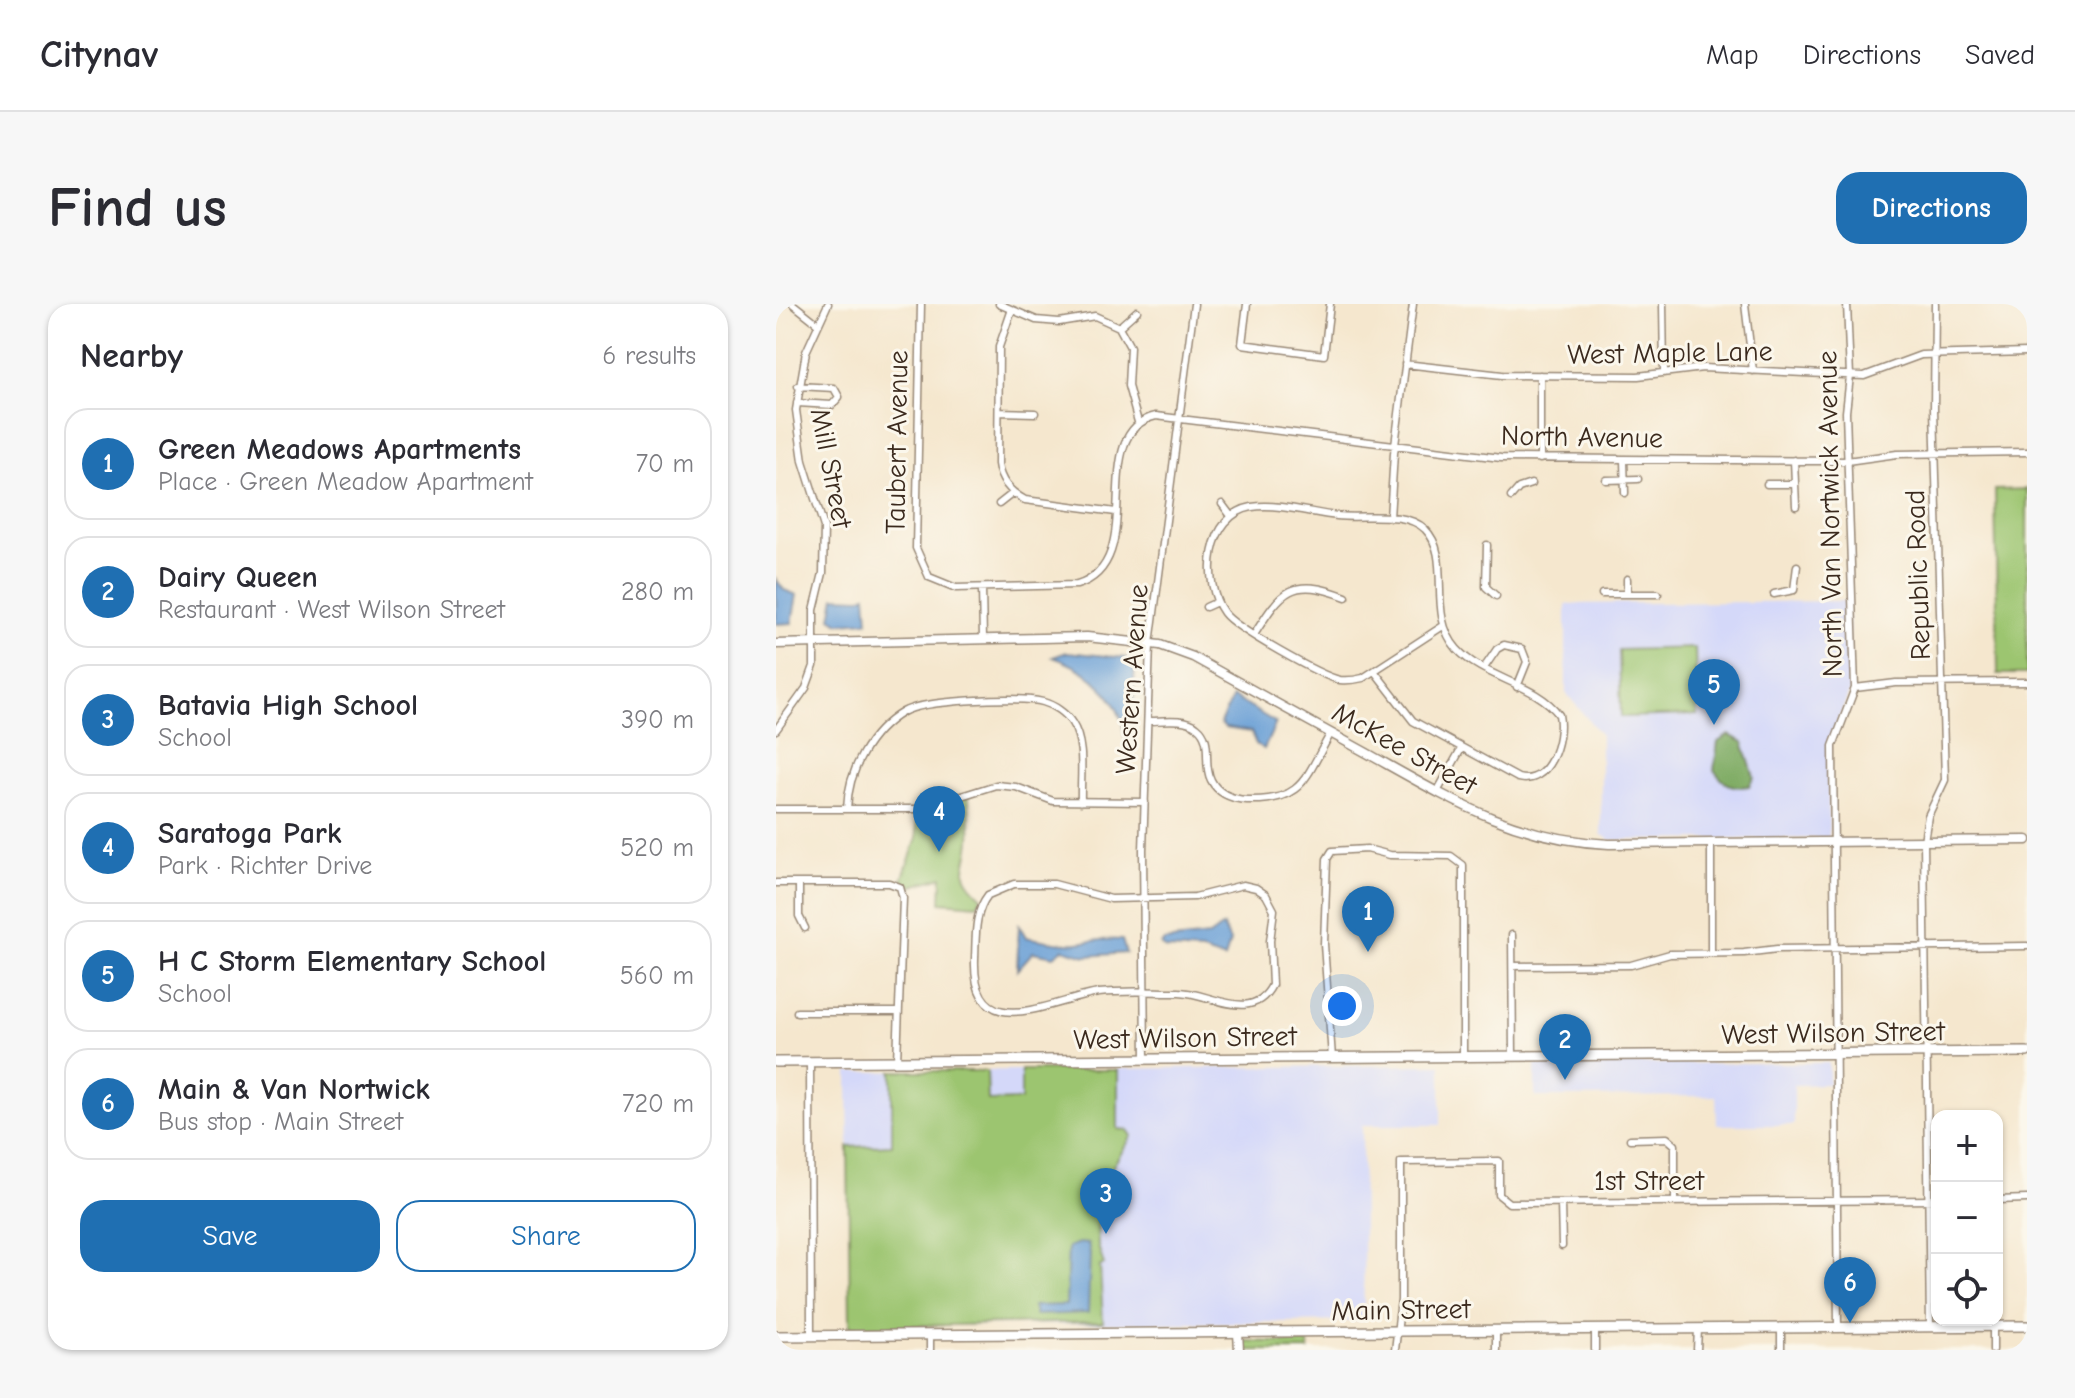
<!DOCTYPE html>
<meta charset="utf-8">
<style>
body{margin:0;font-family:"Comic Neue",sans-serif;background:#f7f7f7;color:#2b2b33}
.controls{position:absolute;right:24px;bottom:24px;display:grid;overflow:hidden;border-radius:16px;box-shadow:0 2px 6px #0004}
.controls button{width:72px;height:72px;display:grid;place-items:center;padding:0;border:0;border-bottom:2px solid #e1e1e2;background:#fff;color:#2b2b33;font:40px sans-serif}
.you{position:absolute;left:566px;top:702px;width:28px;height:28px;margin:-20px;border:6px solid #fff;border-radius:50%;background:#1a73e8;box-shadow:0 0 0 12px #1a73e833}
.badge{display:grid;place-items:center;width:52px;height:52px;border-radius:50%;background:#1f6fb2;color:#fff;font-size:26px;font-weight:700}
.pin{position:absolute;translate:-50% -66px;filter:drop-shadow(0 2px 4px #0008)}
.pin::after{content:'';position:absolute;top:42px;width:28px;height:24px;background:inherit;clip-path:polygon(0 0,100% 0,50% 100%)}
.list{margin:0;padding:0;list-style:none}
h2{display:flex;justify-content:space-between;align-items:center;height:104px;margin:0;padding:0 32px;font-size:34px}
h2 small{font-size:26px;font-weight:400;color:#7c7c81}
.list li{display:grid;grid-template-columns:52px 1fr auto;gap:24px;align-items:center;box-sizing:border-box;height:112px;margin:0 16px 16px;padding:0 16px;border:2px solid #e1e1e2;border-radius:24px}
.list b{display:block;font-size:30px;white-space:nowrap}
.list p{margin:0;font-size:26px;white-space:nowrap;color:#7c7c81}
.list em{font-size:26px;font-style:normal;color:#7c7c81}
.actions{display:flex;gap:16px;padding:24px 32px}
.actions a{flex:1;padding:18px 0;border:2px solid #1f6fb2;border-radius:24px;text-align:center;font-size:28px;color:#1f6fb2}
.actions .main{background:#1f6fb2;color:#fff}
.icon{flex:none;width:44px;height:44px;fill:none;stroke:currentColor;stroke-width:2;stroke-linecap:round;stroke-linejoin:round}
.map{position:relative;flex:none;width:1251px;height:1046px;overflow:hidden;border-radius:24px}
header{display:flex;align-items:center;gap:48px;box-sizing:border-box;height:112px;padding:0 40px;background:#fff;border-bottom:2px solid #e1e1e2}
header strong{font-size:38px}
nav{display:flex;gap:44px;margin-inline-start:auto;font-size:28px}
.intro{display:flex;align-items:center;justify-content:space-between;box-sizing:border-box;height:192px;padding:0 48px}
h1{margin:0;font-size:56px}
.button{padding:20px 36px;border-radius:24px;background:#1f6fb2;color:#fff;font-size:28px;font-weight:700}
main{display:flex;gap:48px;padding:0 48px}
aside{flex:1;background:#fff;border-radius:24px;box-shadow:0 2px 6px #0004}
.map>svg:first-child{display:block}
.built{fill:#d4d8f9}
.green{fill:#9cc570;stroke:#6c7847;stroke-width:2}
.forest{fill:#7daa62;stroke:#5c6a40;stroke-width:2}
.water{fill:#679ed5;stroke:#51647a;stroke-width:2}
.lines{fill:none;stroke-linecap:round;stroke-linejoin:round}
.minor-casing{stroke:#988876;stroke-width:9}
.tertiary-casing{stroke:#988876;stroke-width:11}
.secondary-casing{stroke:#988876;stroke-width:12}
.minor{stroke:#fff;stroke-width:6}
.tertiary{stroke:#fff;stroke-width:8}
.secondary{stroke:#fff;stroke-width:9}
.labels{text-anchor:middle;stroke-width:6;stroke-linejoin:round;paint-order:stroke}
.street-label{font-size:28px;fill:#3b2a1e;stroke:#fbf7ec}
</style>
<header>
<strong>Citynav</strong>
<nav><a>Map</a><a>Directions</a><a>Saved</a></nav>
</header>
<div class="intro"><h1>Find us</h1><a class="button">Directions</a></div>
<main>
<aside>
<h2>Nearby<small>6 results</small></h2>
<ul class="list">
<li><span class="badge">1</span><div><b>Green Meadows Apartments</b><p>Place · Green Meadow Apartment</p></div><em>70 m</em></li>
<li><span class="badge">2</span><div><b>Dairy Queen</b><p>Restaurant · West Wilson Street</p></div><em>280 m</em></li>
<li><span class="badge">3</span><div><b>Batavia High School</b><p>School</p></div><em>390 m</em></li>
<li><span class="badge">4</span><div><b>Saratoga Park</b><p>Park · Richter Drive</p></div><em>520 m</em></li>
<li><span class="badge">5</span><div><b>H C Storm Elementary School</b><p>School</p></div><em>560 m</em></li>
<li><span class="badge">6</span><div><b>Main &amp; Van Nortwick</b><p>Bus stop · Main Street</p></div><em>720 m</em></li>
</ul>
<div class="actions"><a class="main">Save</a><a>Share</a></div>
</aside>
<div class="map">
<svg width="1251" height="1046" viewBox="0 0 1251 1046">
<rect width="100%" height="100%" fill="#fbf7ec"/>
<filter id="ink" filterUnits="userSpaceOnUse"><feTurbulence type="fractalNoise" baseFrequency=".0125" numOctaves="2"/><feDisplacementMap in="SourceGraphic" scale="16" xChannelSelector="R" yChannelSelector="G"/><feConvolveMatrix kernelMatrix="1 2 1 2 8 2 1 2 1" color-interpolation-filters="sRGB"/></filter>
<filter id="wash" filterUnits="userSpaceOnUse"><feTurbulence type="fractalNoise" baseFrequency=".006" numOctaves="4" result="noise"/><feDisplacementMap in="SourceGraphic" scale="32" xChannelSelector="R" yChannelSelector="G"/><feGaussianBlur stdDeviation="1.8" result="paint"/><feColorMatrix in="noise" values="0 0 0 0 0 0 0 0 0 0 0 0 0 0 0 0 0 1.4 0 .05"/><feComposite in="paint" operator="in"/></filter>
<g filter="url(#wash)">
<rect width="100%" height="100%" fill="#f5e7ce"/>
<path class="built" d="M1072 297 1075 383 1052 443 1053 534 834 536 825 530V431L790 389V300Z
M1053 759V780L1018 781V821H941L940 792 759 793V760Z
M665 761V821H586L588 1017 74 1023 72 768Z"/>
<path class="green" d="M1251 185V370H1222L1219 186Z
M919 344 921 411 845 413 843 346Z
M193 492C193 507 195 522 194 537 191 567 179 568 206 593L201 601 165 598 166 573 133 583 126 576 141 534 140 509Z
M245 766H342V825L352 826 356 832 321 887 322 942 328 961 324 962 327 1018 74 1023 72 843 116 841V767H211L212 797 245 796Z
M469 1037 532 1039 533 1046H469Z"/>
<path class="forest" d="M953 431 967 438 978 473 973 482C956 485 948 480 938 466L942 438Z"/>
<path class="water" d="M0 275 8 286 21 291 16 319 0 320Z
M90 291 92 317 63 319 55 314 59 293 85 294Z
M291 348 359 355 356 438H351C347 430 348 422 345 414 333 383 307 363 277 353Z
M457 393 500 419 488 445 480 440 475 428 449 424 444 419Z
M243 621 250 633C266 636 286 641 302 639 319 637 327 634 346 636L350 649 310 652 287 645 278 652 257 648 241 666Z
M447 622 454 637 449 655 426 647 390 645 385 641 388 637 433 632Z
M303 939 312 940 314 949 312 1009 259 1011 257 1002 290 1001 292 943Z"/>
</g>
<g filter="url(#ink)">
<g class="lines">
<g class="minor-casing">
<path id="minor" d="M17 0 41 19
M145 0 140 244 153 273 180 284 301 281C376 258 308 129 380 112L725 154 1071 157 1121 150 1251 148
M223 0 260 16 283 18 319 12 343 23 354 43 352 82 362 118
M471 0 466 40 548 51 554 0
M887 0 888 68
M969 0 977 67
M235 8 223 43 222 160C224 177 234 188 249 196L340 208
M343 23 361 7
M629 60 726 71 862 72 927 64 1088 72 1145 51 1251 48
M21 99 56 101 63 93 58 84 22 82
M223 108 259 109
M764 155V71
M848 156 849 189
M1018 156 1020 202
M830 176 862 175
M991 180H1019
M735 193 743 184 755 180
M223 200 237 189
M446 200 455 212
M614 214 618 149 637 0
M711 241 710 283 720 292
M851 275V290
M206 284 207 335
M826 290H882
M998 290 1018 286 1021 262
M430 303 441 298
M478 331C506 286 516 272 570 293
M708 364 721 345 728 341 746 345 751 358 741 383
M599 368 637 417 742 474C773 482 788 436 783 411 760 379 708 375 681 345 649 309 678 254 649 225 629 206 587 215 561 212 535 209 502 199 476 203 431 211 425 278 448 309 459 324 544 372 564 376 572 377 579 376 587 374L667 322
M1079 384 1120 379 1251 378
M372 417C387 417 409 413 421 423 438 436 426 459 435 476 442 490 455 495 471 496 528 498 529 473 555 429
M0 426 30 384 38 362V306L47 269 48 223 27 157 20 106 30 48 52 0
M661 488 685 445
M0 505H144L220 481 240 483 277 497 369 498
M71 505C72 467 93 428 127 408 147 396 244 392 267 398 278 401 290 409 296 419 310 440 304 474 305 498
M935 539V649
M0 579H113L124 583 127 594 121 757
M23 579V612L29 624
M238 580H278L335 595 419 593 467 581 480 584 490 591 498 606 494 637 496 681C476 721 433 688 403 688 377 688 349 686 323 689 275 696 196 743 199 655 200 632 198 609 212 591Z
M736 631 737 752
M737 662 855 661 894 650 968 649 1001 645 1251 642
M21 708H122
M556 754 548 640 551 555 556 547 591 545 614 551 675 552 687 561V752
M369 756 367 546 374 340 418 0
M34 758 35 1031
M854 835 891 834 899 841V898
M1221 896 1251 895
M785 899 786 942
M1062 1023 1057 442 1079 384 1070 108 1074 72 1071 0
M1154 1023 1148 537 1152 512 1169 476 1158 105 1159 0
M1217 1023V1046
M720 1026V1046
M819 1026V1046
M154 1030V1046
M619 1046 625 996V858L723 857V891L733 899 1161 896
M921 1046 922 1025
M1005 1046V1025"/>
</g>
<g class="tertiary-casing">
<path id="tertiary" d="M0 340 311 333 384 341 417 353C474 385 531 416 589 448 670 493 737 536 833 540L1251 536
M462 1029 463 1046"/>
</g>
<g class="secondary-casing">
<path id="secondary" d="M0 758 1251 748
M0 1032 1251 1022"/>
</g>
<use href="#minor" class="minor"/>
<use href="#tertiary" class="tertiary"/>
<use href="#secondary" class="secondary"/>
</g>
</g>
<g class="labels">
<g class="street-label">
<text transform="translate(894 48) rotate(-1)" y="10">West Maple Lane</text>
<text transform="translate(806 132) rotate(1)" y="10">North Avenue</text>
<text transform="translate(120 138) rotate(-89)" y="10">Taubert Avenue</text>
<text transform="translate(56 164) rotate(79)" y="10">Mill Street</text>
<text transform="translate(1053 210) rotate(-91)" y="10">North Van Nortwick Avenue</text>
<text transform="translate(1141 271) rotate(-92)" y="10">Republic Road</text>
<text transform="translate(355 375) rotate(-86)" y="10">Western Avenue</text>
<text transform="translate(629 444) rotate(29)" y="10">McKee Street</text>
<text transform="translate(1057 728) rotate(-1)" y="10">West Wilson Street</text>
<text transform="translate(409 733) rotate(-1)" y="10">West Wilson Street</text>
<text x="873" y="886">1st Street</text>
<text transform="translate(625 1005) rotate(-1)" y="10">Main Street</text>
</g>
</g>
</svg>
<div class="controls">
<button>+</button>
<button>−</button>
<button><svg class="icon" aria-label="locate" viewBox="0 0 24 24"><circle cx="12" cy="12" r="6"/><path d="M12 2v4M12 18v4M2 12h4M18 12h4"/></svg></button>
</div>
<div class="you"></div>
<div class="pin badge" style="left:592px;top:648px">1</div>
<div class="pin badge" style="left:789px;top:776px">2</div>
<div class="pin badge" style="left:330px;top:930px">3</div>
<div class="pin badge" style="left:163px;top:548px">4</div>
<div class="pin badge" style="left:938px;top:421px">5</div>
<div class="pin badge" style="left:1074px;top:1019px">6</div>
</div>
</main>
